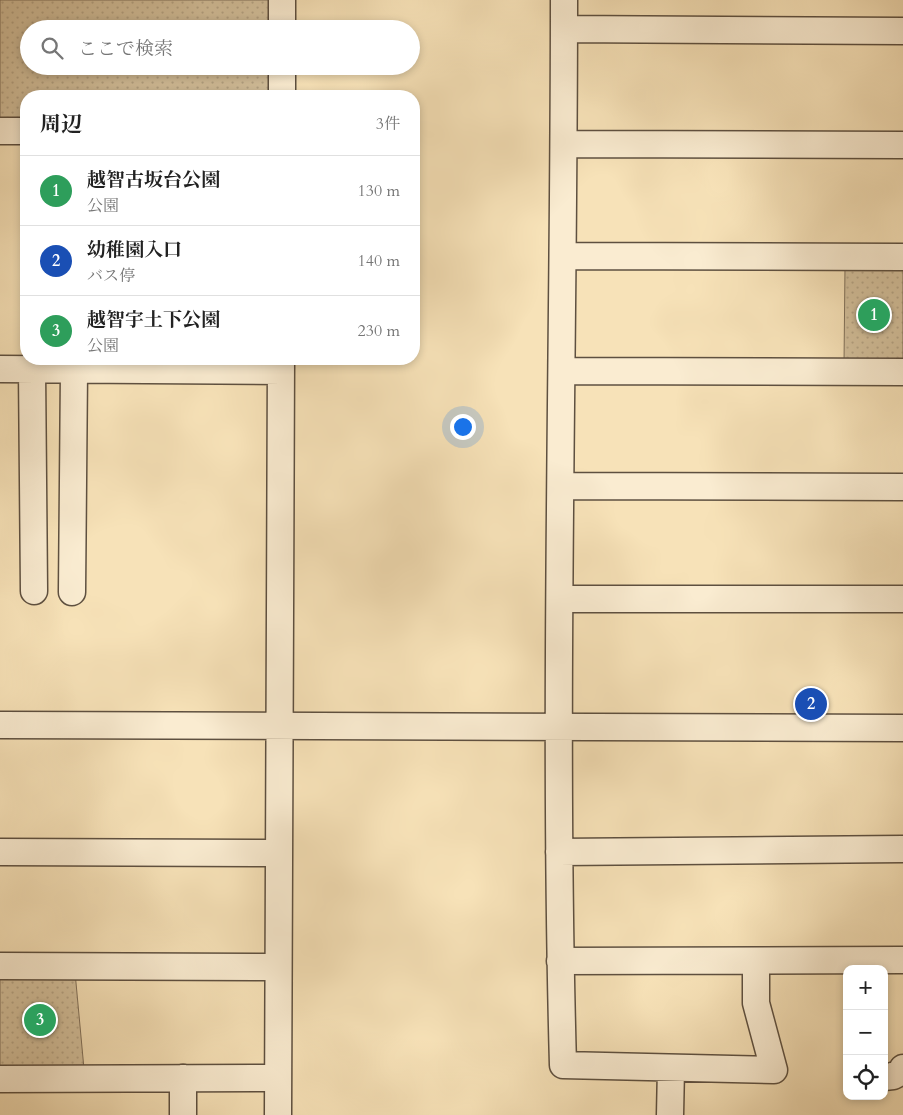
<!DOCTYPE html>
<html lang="ja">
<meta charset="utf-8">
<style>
body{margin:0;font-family:Cardo,"Noto Serif JP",serif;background:#f6f6f6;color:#222}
.controls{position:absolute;right:15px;bottom:15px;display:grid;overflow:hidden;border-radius:10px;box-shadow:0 2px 8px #0003}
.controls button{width:45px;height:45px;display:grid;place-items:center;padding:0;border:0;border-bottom:1px solid #e0e0e0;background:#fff;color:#222;font:25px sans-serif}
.you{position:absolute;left:462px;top:426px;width:18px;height:18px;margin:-12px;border:4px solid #fff;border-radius:50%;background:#1a73e8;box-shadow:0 0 0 8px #1a73e833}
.badge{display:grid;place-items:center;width:32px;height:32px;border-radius:50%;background:#db2777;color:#fff;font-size:16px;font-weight:700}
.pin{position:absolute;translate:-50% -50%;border:2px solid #fff;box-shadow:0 1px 5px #0006}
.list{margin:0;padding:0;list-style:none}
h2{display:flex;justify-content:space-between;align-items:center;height:65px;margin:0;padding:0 20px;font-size:21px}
h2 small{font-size:16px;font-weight:400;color:#767676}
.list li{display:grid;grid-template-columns:32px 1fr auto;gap:15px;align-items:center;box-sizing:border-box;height:70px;padding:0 20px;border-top:1px solid #e0e0e0}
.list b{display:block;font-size:19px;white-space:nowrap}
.list p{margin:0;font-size:16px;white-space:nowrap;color:#767676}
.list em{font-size:16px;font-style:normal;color:#767676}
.icon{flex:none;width:28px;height:28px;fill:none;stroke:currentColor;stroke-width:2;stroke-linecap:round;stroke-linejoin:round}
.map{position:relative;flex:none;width:903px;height:1115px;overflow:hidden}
.search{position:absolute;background:#fff;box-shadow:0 2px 8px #0003;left:20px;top:20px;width:400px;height:55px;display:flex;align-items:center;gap:12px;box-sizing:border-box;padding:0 18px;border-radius:28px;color:#767676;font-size:19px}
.panel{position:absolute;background:#fff;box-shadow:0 2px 8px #0003;left:20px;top:90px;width:400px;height:275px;border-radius:20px}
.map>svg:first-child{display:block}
.park{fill:url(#park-dots);stroke:#80705a}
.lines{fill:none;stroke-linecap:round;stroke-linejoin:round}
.minor-casing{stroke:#5e5040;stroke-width:29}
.minor{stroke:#faecd1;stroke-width:26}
</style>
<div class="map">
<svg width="903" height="1115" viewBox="0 0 903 1115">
<defs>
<pattern id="park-dots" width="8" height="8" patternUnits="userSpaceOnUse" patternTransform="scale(1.25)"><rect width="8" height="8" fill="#d4c19d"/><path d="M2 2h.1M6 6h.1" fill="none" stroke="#b6a586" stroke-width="1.8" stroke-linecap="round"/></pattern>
</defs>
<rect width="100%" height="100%" fill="#f7e2b8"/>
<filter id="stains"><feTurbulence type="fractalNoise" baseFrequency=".004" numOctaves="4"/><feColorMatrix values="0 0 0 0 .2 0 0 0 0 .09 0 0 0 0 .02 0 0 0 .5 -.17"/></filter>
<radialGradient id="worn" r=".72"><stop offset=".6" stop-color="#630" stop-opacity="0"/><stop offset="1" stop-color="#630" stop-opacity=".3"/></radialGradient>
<path class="park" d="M0 0H273V29H29V66H272V96H26V124H0Z
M845 266 903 267V363H844Z
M0 971 75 972 84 1069H0Z"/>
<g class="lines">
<g class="minor-casing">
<path id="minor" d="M564 0C564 355 553 710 563 1065L774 1070 756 1003V961
M282 29V0
M564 29 903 31
M282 96V66
M0 131H26
M564 144 903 145
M564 256 903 257
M0 369 281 371
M32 370 34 591
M563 371 903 372
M561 486 903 487
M72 592 74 370
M560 599H903
M0 725 903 728
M0 852 279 853
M559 852 903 849
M560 961 903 960
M0 966 278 967
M884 1077 893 1076 903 1071V1068
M0 1079 278 1078
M183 1115V1078
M278 1115 281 359
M670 1115 671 1068"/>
</g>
<use href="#minor" class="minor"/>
</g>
<rect width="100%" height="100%" filter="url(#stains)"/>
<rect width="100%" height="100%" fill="url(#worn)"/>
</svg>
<div class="controls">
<button>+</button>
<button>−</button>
<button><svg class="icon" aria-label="locate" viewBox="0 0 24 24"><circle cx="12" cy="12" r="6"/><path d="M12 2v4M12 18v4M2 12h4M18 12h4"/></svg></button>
</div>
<div class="you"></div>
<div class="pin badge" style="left:874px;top:315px;background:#2e9e5b">1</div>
<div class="pin badge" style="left:811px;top:704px;background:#1a4fb4">2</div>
<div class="pin badge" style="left:40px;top:1020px;background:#2e9e5b">3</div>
<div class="search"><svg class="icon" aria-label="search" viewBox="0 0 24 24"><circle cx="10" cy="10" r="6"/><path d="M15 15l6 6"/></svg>ここで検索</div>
<section class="panel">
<h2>周辺<small>3件</small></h2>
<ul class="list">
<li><span class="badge" style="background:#2e9e5b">1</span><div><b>越智古坂台公園</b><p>公園</p></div><em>130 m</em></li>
<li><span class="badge" style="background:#1a4fb4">2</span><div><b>幼稚園入口</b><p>バス停</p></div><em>140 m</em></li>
<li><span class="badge" style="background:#2e9e5b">3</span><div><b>越智宇土下公園</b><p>公園</p></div><em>230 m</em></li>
</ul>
</section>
</div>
